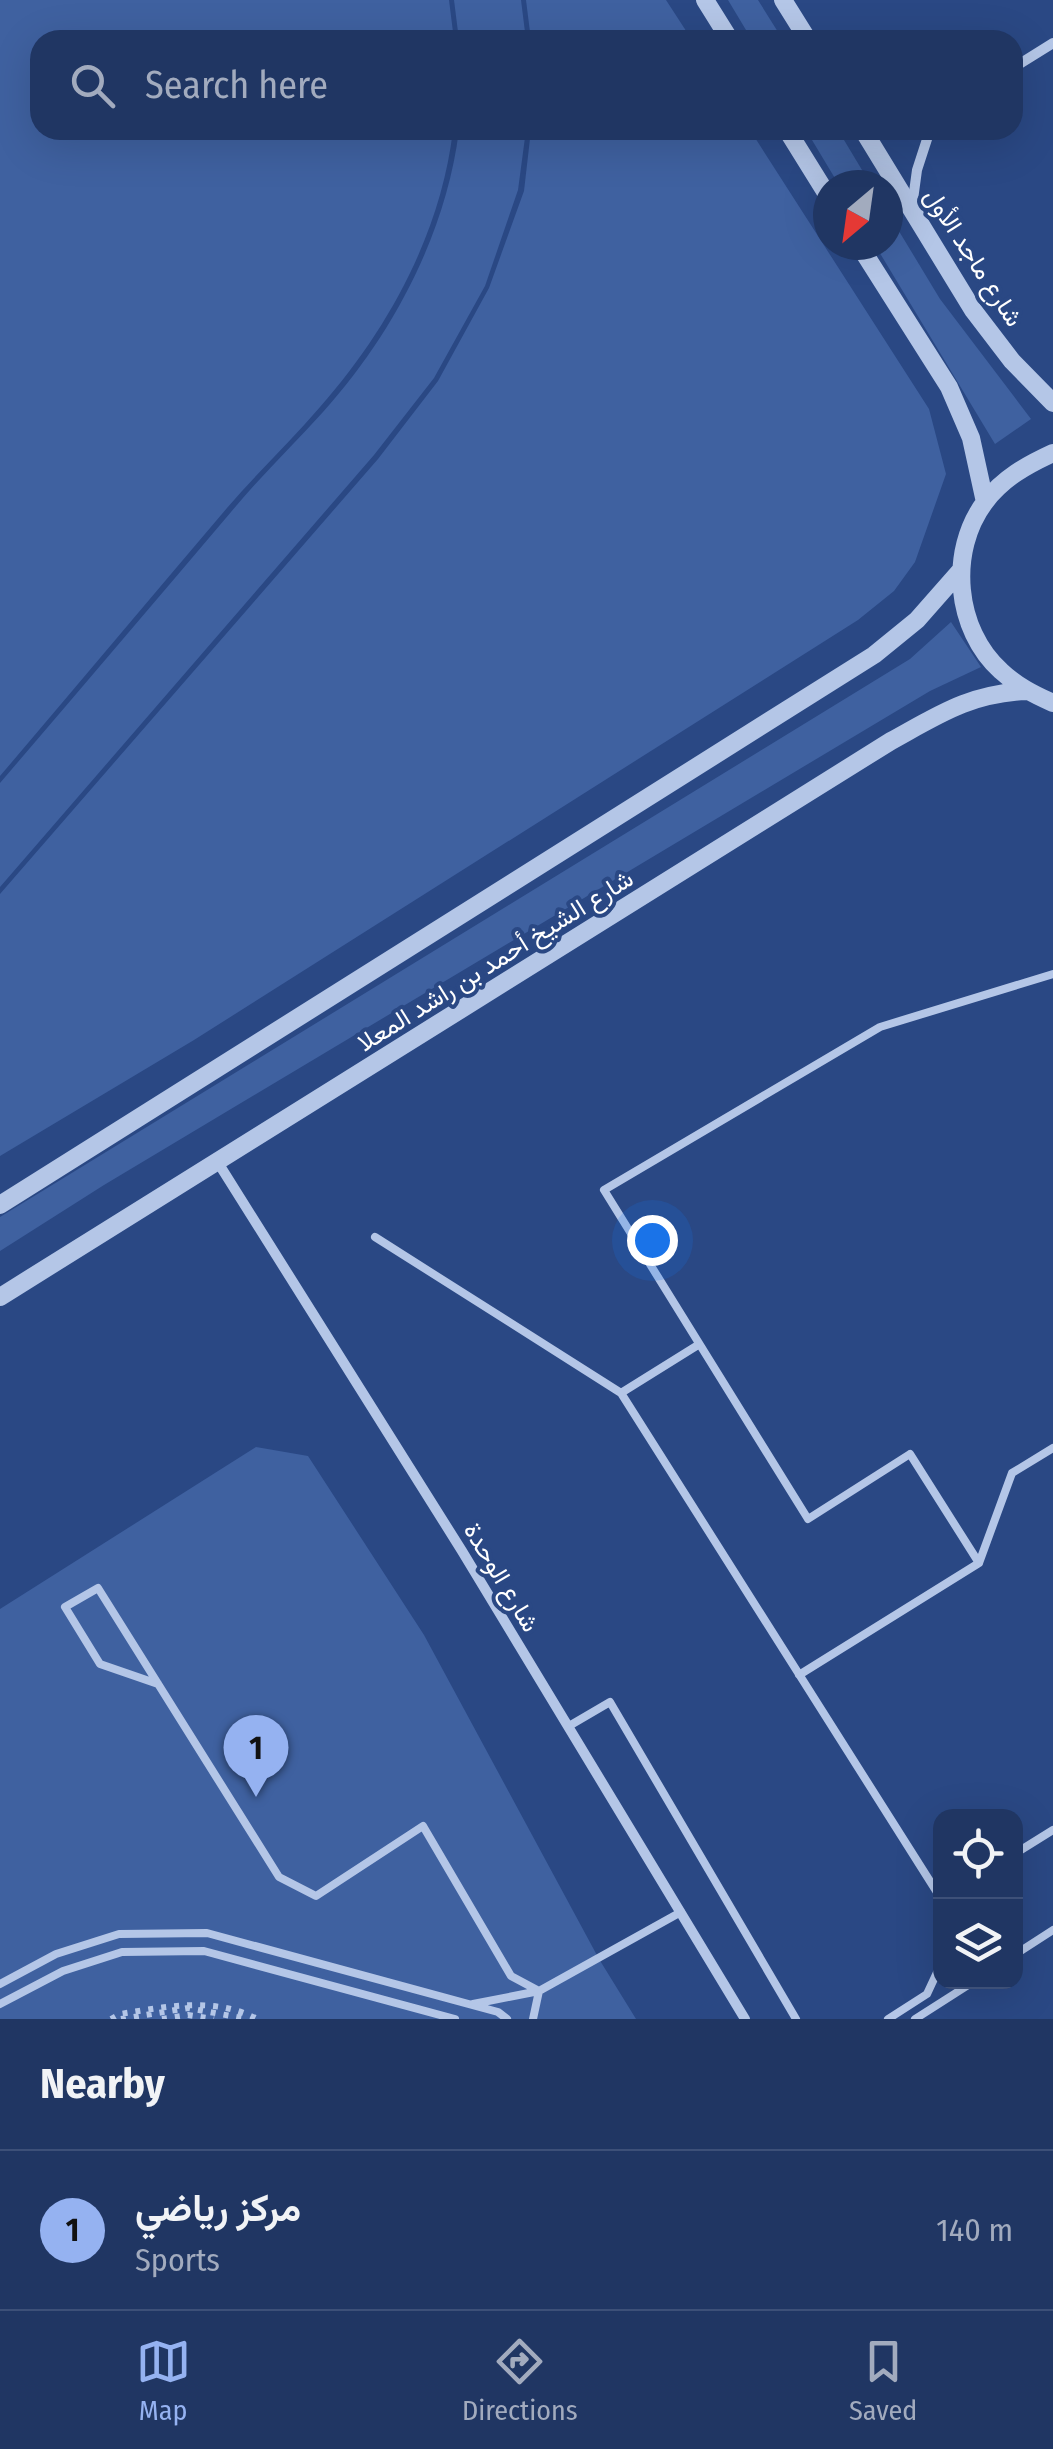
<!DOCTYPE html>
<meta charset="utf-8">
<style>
body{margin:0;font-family:"Fira Sans Condensed",Vazirmatn,sans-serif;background:#283e69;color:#f1f3f6}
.controls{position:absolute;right:30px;bottom:30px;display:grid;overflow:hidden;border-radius:20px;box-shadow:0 10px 40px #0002}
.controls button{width:90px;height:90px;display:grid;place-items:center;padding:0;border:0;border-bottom:2px solid #3d5078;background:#203663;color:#f1f3f6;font:50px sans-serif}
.compass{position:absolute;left:813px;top:170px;width:90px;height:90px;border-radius:50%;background:#203663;box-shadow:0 10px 40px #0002;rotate:209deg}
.you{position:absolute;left:652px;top:1240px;width:35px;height:35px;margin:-25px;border:8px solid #fff;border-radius:50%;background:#1a73e8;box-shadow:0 0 0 15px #1a73e833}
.badge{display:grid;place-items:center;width:65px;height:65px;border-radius:50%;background:#95b2f1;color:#111;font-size:32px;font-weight:700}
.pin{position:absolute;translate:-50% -82px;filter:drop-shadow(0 2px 5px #0008)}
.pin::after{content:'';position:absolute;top:52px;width:35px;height:30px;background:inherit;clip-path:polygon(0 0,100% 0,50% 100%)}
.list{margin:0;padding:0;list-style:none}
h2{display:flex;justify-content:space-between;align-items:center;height:130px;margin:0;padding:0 40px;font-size:42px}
h2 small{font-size:32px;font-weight:400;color:#a2abbe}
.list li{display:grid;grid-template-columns:65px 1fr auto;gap:30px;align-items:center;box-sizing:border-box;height:160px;padding:0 40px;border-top:2px solid #3d5078}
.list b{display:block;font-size:38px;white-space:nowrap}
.list p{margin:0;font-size:32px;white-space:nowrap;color:#a2abbe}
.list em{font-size:32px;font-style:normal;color:#a2abbe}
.icon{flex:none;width:55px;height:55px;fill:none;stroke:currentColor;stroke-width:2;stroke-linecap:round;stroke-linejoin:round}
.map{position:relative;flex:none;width:1053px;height:2019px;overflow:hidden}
.search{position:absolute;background:#203663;box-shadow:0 10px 40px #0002;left:30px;right:30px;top:30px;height:110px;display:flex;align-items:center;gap:25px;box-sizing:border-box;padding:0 35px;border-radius:30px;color:#a2abbe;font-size:38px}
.sheet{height:290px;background:#203663}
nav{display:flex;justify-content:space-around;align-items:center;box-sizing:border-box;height:140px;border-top:2px solid #3d5078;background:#203663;font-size:28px;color:#a2abbe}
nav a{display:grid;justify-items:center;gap:5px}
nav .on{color:#95b2f1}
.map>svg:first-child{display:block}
.green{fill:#3f61a0}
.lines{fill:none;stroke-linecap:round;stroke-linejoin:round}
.path{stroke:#b4c6e7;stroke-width:6;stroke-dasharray:5 8;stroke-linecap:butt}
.service{stroke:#b4c6e7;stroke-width:8}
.minor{stroke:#b4c6e7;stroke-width:10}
.tertiary{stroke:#b4c6e7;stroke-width:18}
.labels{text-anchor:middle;stroke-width:8;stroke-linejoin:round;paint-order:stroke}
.street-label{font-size:25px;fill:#fff;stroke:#2a4884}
</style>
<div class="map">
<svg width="1053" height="2019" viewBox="0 0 1053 2019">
<rect width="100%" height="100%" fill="#2a4884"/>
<path class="green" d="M0 0H449L454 40H40V130H453C441 233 388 330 320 407 290 442 257 473 227 508 151 597 76 687 0 776Z
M454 0H521L526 40H459Z
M526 0H666L692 40H531Z
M728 0H758L783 40H752Z
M459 130H526L518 190 485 286 434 378 374 455 0 887V783C77 693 154 603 231 512 260 477 292 446 323 412 393 334 446 234 459 130Z
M531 130H750L929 409 946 474 915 562 894 591 858 620 194 1040 0 1156V894L378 459 438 381 489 288 524 191Z
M806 130H838L871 185H839Z
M888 213 940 299 1031 419 995 444 875 245H888Z
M951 622 981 667 930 691 104 1185 0 1251V1217L910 659Z
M256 1447 308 1456 424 1635 599 1959 636 2019H0V1609Z"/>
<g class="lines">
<path class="path" d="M111 2019 120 2014C165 2007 214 1996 257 2019
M121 2019 188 2008 247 2019
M162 2019 188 2015 214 2019"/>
<path class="service" d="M375 1237 621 1393
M698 1345 621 1393 940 1897
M979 1563 910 1454 808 1519 604 1190 880 1027 1053 974
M799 1675 979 1563 1012 1473 1053 1448
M158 1684 100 1664 65 1607 98 1588 279 1877 316 1896 423 1826 511 1976 539 1991 681 1912
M569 1726 610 1702 796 2019
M1016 1853 1053 1830
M1016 1954 1053 1930
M0 1984 56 1954 119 1934 207 1933 498 2012 507 2019
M0 2004 63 1971 122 1952 204 1951 455 2019
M473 2004 539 1991 533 2019
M888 2019 927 1994 940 1966
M915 2019 973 1982"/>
<path class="minor" d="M1013 68 1053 43
M912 207 917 170 930 130
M217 1161 462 1551 745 2019"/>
<path class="tertiary" d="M705 0 730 40
M783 0 808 40
M787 130 828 196
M863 130 973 310 1012 361 1053 403
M859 245 949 387 971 438 985 502
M1053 453C1027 465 1003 478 985 502 948 551 955 630 1001 671 1017 686 1033 694 1053 703
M0 1205 874 655 917 620 961 570
M0 1297 891 741C940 714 969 694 1026 691"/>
</g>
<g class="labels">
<g class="street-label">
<text transform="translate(974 257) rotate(57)" y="9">شارع ماجد الأول</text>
<text transform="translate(495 960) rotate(-32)" y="9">شارع الشيخ أحمد بن راشد المعلا</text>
<text transform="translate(502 1577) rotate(59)" y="9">شارع الوحدة</text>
</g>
</g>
</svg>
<div class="controls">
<button><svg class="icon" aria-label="locate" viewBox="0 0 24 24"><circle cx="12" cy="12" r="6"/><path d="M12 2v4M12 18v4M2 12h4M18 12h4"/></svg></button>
<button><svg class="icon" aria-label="layers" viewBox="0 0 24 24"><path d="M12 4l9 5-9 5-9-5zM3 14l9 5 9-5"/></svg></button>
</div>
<svg class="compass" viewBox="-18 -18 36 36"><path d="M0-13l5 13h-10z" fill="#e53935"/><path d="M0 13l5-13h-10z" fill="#a2abbe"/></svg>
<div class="you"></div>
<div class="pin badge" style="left:256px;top:1797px">1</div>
<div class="search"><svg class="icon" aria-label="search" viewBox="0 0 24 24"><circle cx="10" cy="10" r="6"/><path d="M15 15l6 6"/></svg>Search here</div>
</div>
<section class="sheet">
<h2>Nearby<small></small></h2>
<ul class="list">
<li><span class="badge">1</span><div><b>مركز رياضي</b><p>Sports</p></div><em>140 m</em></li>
</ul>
</section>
<nav>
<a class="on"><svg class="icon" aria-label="map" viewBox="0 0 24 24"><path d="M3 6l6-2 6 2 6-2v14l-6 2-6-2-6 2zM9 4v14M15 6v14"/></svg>Map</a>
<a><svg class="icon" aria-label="directions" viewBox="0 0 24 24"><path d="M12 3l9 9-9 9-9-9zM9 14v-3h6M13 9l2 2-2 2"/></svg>Directions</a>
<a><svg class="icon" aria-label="saved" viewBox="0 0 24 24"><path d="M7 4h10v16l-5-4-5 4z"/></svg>Saved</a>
</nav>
